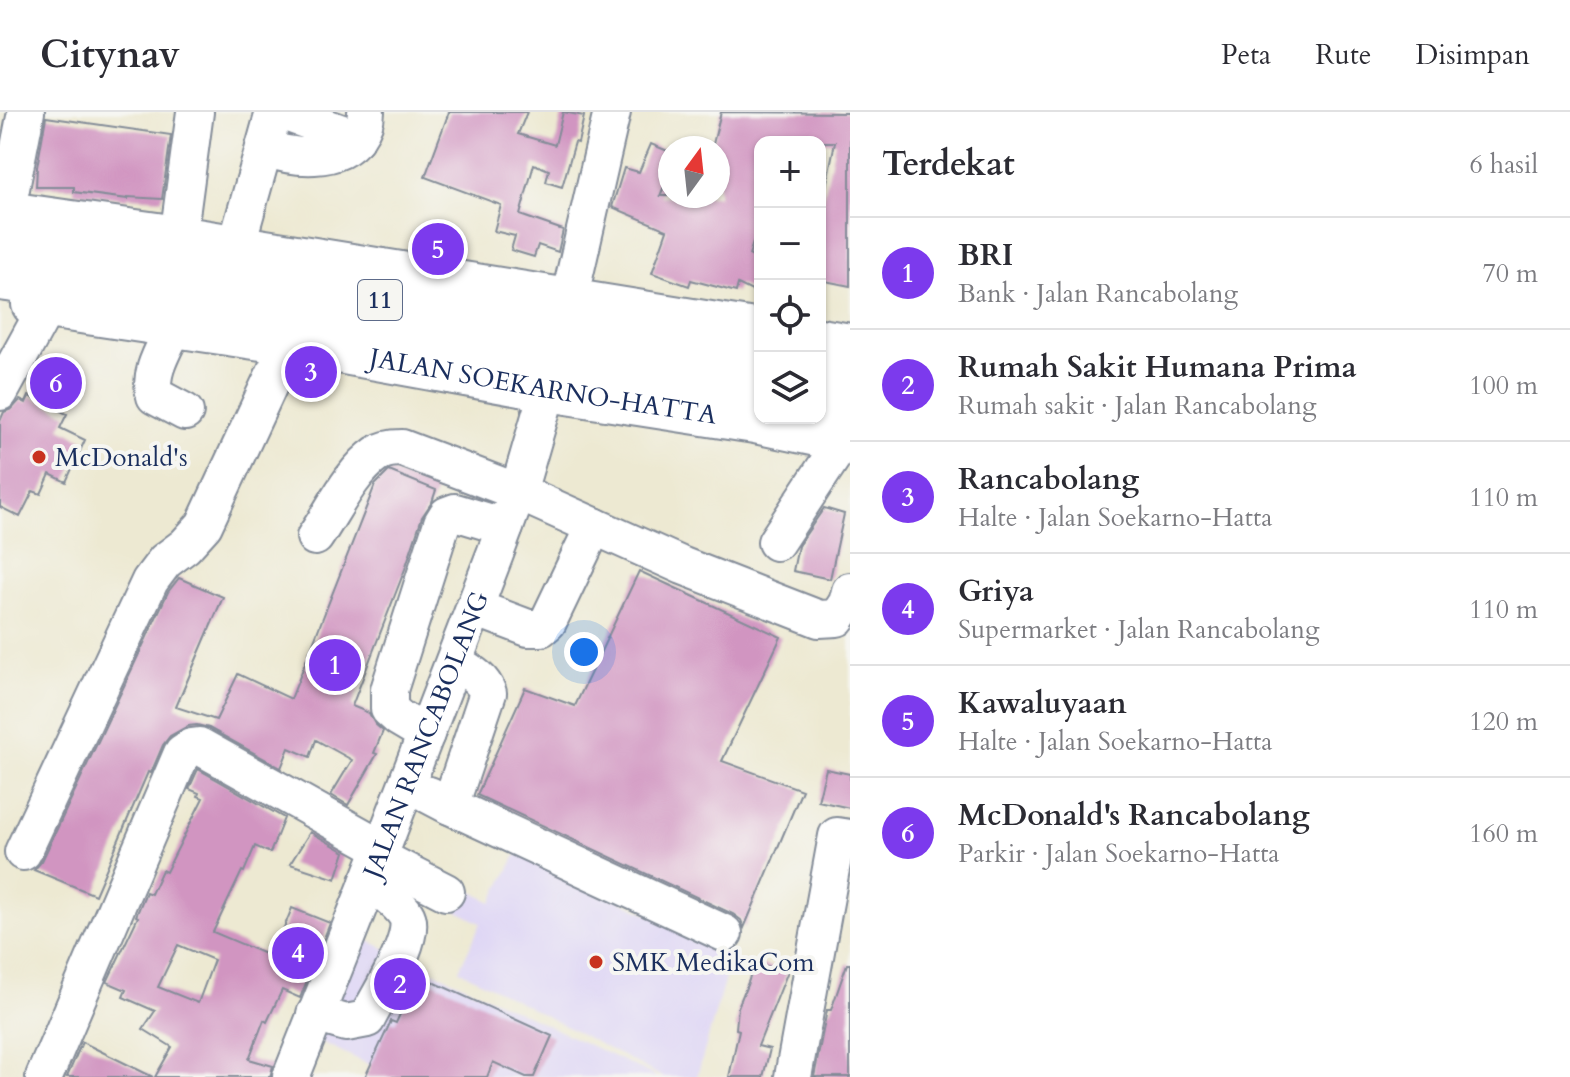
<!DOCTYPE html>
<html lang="id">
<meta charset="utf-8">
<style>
body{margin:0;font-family:Cardo,serif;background:#f2f2f3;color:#2b2b33}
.controls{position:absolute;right:24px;top:24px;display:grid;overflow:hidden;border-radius:16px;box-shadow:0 2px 6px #0004}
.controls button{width:72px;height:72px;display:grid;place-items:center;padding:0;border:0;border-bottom:2px solid #e1e1e2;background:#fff;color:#2b2b33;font:40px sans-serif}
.compass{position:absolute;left:658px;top:24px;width:72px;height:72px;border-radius:50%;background:#fff;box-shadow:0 2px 6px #0004;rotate:15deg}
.you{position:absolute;left:584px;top:540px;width:28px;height:28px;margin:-20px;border:6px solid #fff;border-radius:50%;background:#1a73e8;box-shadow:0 0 0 12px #1a73e833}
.badge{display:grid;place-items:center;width:52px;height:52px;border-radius:50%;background:#7c3aed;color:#fff;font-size:26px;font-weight:700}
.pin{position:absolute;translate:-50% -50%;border:4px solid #fff;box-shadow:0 2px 8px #0006}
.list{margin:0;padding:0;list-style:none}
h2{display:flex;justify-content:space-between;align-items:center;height:104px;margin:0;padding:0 32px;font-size:34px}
h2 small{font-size:26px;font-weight:400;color:#7c7c81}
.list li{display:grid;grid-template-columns:52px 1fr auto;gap:24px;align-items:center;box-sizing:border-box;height:112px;padding:0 32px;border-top:2px solid #e1e1e2}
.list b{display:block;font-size:30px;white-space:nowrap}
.list p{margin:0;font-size:26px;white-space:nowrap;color:#7c7c81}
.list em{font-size:26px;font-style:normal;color:#7c7c81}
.icon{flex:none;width:44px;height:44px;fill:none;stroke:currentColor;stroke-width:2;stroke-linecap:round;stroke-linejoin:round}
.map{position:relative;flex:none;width:850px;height:965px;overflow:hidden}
header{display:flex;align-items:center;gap:48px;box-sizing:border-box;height:112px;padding:0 40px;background:#fff;border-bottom:2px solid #e1e1e2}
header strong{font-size:38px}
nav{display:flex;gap:44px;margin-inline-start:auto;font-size:28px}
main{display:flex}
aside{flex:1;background:#fff}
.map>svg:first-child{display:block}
.built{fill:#ded5f5}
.building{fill:#d195c1;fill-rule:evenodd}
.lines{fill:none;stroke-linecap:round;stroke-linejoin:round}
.minor-casing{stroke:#848c98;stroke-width:40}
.major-casing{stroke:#848c98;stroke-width:48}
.highway-casing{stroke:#848c98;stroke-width:48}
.minor{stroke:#fff;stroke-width:36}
.major{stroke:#fff;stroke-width:44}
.highway{stroke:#fff;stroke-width:44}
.poi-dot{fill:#c8321e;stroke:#f6f6f2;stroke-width:3}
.labels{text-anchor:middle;stroke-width:8;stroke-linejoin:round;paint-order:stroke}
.shield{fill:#f6f6f2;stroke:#5d6b8a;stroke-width:2}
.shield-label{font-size:24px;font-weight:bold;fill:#1b2f5e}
.street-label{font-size:26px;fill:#1b2f5e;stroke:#f6f6f2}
.poi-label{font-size:26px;fill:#1b2f5e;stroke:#f6f6f2;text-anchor:start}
</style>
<header>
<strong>Citynav</strong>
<nav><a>Peta</a><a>Rute</a><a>Disimpan</a></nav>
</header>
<main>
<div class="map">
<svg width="850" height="965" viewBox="0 0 850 965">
<rect width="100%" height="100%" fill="#f6f6f2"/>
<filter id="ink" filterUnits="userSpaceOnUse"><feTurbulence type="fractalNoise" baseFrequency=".0125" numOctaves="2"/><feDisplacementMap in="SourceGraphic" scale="16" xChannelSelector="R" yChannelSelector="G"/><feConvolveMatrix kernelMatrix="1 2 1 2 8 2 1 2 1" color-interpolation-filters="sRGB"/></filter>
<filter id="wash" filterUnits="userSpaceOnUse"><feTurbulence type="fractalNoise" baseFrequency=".006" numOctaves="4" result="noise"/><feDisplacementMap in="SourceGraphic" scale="32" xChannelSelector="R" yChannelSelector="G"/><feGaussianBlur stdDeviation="1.8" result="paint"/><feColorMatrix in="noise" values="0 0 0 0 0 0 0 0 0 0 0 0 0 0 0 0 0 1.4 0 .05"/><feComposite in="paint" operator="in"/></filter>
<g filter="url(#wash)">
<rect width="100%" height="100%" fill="#ede9d2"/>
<path class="built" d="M387 735 492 790 518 740 732 842 697 965H662L459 858 481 811 377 758Z
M363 826 657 965H395L315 927Z"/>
<g id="blocks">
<path class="building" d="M449 0H527L518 22 555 33 563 0 584 4 578 31 575 30 562 75 546 70 549 58 534 52 520 103 563 118 558 140 538 133 534 145 511 138 515 124 494 119 501 93 425 65Z
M721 0 850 1V174L820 168V104L835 30H760V109L749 143 760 149V183L738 172 736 180 691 168 689 174 652 161 667 118 612 95 624 56 639 60 651 32 670 40V60L660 84H718V36H712Z
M46 5 171 23 162 87 128 85V87L74 80V75H36L37 55Z
M29 284 67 302 60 316 85 328 66 370 50 362 41 382 33 379 20 405 0 395V309L4 300 12 297 20 288 26 291Z
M389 359 436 378 432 390 422 405 405 457 352 594 369 601 375 612 383 619 374 641 377 642 348 693 331 683 352 648 316 628 310 645 289 636 281 656 209 616 197 613 188 614 170 624 163 633 151 661 148 660 95 783 34 758 42 749 168 480 179 466 223 485 176 595 216 608 238 562 291 587 375 373Z
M824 396 844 402 830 467 793 459 798 434Z
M639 459 781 525 722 649 802 678 744 816 741 808 733 802 477 683 525 576 575 594Z
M198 657 284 706 270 741 255 734 244 760 242 759 213 820 272 845 292 796 330 811 300 886 282 878 267 910 264 908 249 947 273 954 270 965H155L172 935 143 917 155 899 123 885 126 878 107 870 138 805 136 804 146 780 151 782 162 758 166 760 203 686 198 684 199 681 189 677ZM178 833 214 848 198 891 158 875Z
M826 657 850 662V696L818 689Z
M310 720 345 740 336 767 290 752Z
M753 851 788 859 758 934 770 937 763 965H729L739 918 736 917 738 895 749 868Z
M847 852H850V965H814L827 898H831Z
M418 863 552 924 534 965H526L493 950 487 965H365L391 909 396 911Z
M82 930 153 965H67Z"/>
</g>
</g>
<g filter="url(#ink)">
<use href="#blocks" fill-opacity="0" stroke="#848c98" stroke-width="2"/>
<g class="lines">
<g class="minor-casing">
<g id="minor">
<path d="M274 0 264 36C293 46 338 52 358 23 363 16 366 9 366 0"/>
<path d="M283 0 356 26"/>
<path d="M6 102 26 0"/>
<path d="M178 126 195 0"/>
<path d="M236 135 264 36"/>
<path d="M569 188 612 0"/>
<path d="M175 213C166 234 147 261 155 284L185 300"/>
<path d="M0 280 47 194"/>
<path d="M315 425C333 399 351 360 377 342 384 337 393 336 402 336L518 380 683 454 819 507 837 506 847 491 850 479"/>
<path d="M776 430 844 327"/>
<path d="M475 496 528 516H541L548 510 594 414"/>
<path d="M426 622 399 606 389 597V578L442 411 447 403 455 400 505 415"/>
<path d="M429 683 450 694 488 581C482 565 468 559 454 550"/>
<path d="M450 694 724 821"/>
<path d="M23 740 150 469 165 449 185 434 204 413 289 230"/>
<path d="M378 745 446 780"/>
<path d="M315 902 346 911 367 907C377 886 419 823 406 803 400 792 379 776 368 770"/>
<path d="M44 965 182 641 191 635 199 634 382 736"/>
<path id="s1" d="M291 965 382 736 495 442 518 380 548 277"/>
<path d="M793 965 837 724 850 726"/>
</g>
</g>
<g class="major-casing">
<g id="major">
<path d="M0 101 178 126 760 220"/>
<path id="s2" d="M34 192 289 230 548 277 755 309 850 329"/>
<path d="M820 229 850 234"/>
</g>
</g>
<g class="highway-casing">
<path id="highway" d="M0 130 235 163 760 250
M0 166 219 196 760 283
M820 259 850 264
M820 292 850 298"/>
</g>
<use href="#minor" class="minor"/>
<use href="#major" class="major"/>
<use href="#highway" class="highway"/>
</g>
</g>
<g class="poi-dot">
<circle cx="39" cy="345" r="8"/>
<circle cx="596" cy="850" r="8"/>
</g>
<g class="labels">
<rect class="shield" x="358" y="168" width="44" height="40" rx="6"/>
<g class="shield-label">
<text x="380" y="196">11</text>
</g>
<g class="street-label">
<text dy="9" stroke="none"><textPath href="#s2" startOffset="516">JALAN SOEKARNO-HATTA</textPath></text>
<text dy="9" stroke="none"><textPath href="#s1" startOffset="368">JALAN RANCABOLANG</textPath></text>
</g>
<g class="poi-label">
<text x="55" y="354">McDonald's</text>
<text x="612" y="859">SMK MedikaCom</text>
</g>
</g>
</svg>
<div class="controls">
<button>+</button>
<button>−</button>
<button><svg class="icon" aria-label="locate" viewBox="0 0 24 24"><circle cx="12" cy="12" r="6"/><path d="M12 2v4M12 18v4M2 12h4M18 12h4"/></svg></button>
<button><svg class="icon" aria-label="layers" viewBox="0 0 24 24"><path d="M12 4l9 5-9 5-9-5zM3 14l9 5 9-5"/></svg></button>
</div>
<svg class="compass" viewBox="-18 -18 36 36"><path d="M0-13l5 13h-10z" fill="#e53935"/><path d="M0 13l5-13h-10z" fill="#7c7c81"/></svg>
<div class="you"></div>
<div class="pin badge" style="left:335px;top:553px">1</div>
<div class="pin badge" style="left:400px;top:872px">2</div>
<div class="pin badge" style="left:311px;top:260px">3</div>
<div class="pin badge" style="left:298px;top:841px">4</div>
<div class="pin badge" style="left:438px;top:137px">5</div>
<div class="pin badge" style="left:56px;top:271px">6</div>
</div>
<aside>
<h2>Terdekat<small>6 hasil</small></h2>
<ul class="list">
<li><span class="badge">1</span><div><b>BRI</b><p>Bank · Jalan Rancabolang</p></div><em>70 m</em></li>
<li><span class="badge">2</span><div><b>Rumah Sakit Humana Prima</b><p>Rumah sakit · Jalan Rancabolang</p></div><em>100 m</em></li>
<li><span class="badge">3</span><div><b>Rancabolang</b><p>Halte · Jalan Soekarno-Hatta</p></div><em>110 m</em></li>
<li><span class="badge">4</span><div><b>Griya</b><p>Supermarket · Jalan Rancabolang</p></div><em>110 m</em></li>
<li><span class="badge">5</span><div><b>Kawaluyaan</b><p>Halte · Jalan Soekarno-Hatta</p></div><em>120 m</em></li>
<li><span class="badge">6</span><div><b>McDonald's Rancabolang</b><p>Parkir · Jalan Soekarno-Hatta</p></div><em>160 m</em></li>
</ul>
</aside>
</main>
